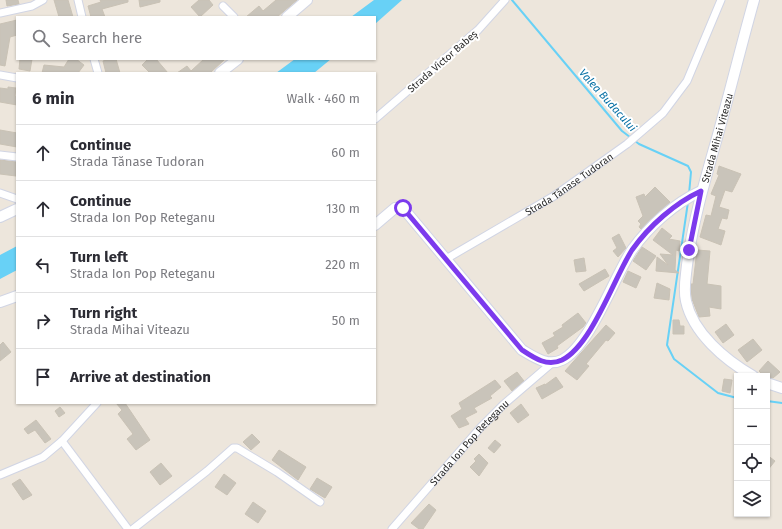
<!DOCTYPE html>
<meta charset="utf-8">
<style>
body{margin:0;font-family:"Fira Sans",sans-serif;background:#f2f2f3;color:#2b2b33}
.controls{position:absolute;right:12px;bottom:12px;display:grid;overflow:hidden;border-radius:0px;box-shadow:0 1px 3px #0004}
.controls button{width:36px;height:36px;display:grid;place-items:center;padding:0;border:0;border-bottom:1px solid #e1e1e2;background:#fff;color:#2b2b33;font:20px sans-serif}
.stop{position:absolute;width:12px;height:12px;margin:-9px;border:3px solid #7c3aed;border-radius:50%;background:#fff}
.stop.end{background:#7c3aed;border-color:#fff;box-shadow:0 1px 4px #0008}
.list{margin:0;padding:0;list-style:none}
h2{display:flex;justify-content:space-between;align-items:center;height:52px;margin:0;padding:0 16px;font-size:17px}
h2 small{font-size:13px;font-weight:400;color:#7c7c81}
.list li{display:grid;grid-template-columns:26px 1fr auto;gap:12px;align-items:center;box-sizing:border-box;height:56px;padding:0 16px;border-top:1px solid #e1e1e2}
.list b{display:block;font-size:15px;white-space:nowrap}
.list p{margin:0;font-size:13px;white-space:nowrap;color:#7c7c81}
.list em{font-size:13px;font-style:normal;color:#7c7c81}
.icon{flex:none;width:22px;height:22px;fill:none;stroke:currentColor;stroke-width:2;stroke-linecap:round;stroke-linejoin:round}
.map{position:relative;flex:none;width:782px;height:529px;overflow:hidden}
.search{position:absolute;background:#fff;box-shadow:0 1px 3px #0004;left:16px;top:16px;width:360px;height:44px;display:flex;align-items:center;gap:10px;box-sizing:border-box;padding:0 14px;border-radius:0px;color:#7c7c81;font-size:15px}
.panel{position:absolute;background:#fff;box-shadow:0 1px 3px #0004;left:16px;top:72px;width:360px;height:332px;border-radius:0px}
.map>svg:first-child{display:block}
.water{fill:#68d1f6}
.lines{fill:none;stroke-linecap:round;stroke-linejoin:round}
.stream{stroke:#68d1f6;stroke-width:2}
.building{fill:#c9c4ba;stroke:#c9c2b5}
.street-casing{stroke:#d1d5e4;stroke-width:9}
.secondary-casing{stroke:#d1d5e4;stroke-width:12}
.street{stroke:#fff;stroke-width:7}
.secondary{stroke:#fff;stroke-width:10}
.route{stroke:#7c3aed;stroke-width:5}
.labels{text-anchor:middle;stroke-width:4;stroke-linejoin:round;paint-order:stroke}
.street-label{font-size:10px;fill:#2b2b2b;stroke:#fff}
.water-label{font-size:11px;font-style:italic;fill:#056fa4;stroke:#fff}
</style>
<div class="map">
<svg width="782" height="529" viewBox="0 0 782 529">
<rect width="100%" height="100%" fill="#ede6dc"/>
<path class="water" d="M374 0H402L375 24V17H351Z
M295 59H331L314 73H276Z
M17 246V270L0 279V255Z"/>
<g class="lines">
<path class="stream" d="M512 0 622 131 639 144 688 166 691 172 689 194
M688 202 667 345 674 359 718 393 737 398
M767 401 782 403"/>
</g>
<path class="building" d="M6 0H18L19 4 7 6Z
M54 0H68L73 17H59Z
M100 0H128V2L102 9 105 17H91L88 6 101 2Z
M139 0H160V2L140 7Z
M199 0H209L213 5 200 17 191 7Z
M276 0H297L277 17H246L259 6 263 11Z
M17 20V35L10 37 5 66 0 65V24Z
M20 59H32L30 71 19 69Z
M69 59H76L84 65 78 73H42L44 65 64 67Z
M111 59H116L120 73H106L103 61Z
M148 59H156L168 73H150L142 65Z
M204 59H225L210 73H177L187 66 191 71Z
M8 87 16 88 15 96 17 97V105L0 102V88L8 89Z
M0 130 17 133V147L0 144Z
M0 160 17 162 16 176 0 174Z
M719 166 741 174 732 192 725 190 719 207 729 210 727 219 722 218 718 229 725 231 721 245 700 237 706 215 711 216 716 196 711 194 719 175 717 174Z
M655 187 670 202 641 229 639 227 641 224 638 221 643 216 636 197 644 194 645 197Z
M662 228 672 236 669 239 680 241 679 251 676 250 675 270 679 273 656 271 657 257 668 265 660 254 673 255 653 240Z
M619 234 626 248 618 257 613 251 617 248 612 238Z
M642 247 656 256 646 270 633 261Z
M697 250 710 251 707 284 721 286V309L709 307 710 316 699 317 692 299 691 284H693Z
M584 258 586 271 576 272 574 260Z
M605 269 609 276 584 291 579 284Z
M628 271 641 277 636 288 623 282Z
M657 283 670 289 669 300 654 298Z
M578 313 586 323 583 327 557 346 558 348 548 354 542 343 555 336 553 333 563 327 562 325Z
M673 320H679L680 326H684V334H673Z
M726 324 734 335 723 343 715 332Z
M606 325 615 333 608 341 606 340 586 364 589 366 577 380 565 371Z
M753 339 762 350 747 362 738 350Z
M3 342 11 352 0 361V345Z
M768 361 780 372 773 378 764 376 759 371Z
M517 372 524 381 512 391 504 381Z
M556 377 563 387 542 399 536 388 545 384V385Z
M724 379 732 380 730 393 722 391Z
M495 380 501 387 490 396 492 398 474 408 477 412 465 418 469 424 459 428 451 416 462 409 459 403Z
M116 403H125L150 440 136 450 127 439 133 434 118 414 122 410Z
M521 404 529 415 518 423 510 413Z
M60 407 65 413 59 417 55 411Z
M36 420 51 439 45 443 35 430 28 434 24 429Z
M252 434 260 442 251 450 243 442Z
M495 440 501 445 494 453 488 448Z
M279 450 306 467 298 480 272 460Z
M479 454 488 463 479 476 470 467 476 461 474 459Z
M767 455 775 461 767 471Z
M161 463 172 476 160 485 150 472Z
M224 474 236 483 227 495 215 487Z
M317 478 332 487 325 498 310 489Z
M20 479 32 495 23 500 12 484Z
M253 502 266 511 258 523 245 514Z
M429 504 436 510 423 529H419L411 523Z"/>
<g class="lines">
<g class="street-casing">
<g id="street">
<path d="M78 0 82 17"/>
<path d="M223 6 234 17"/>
<path d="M0 13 32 6 43 0"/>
<path d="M94 59 98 73"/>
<path d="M0 75 17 78"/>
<path d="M375 119 478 30 505 0"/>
<path d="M0 155 17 157"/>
<path d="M0 193 17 199"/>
<path id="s1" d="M446 259 554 196 627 144 663 113 687 81 721 0"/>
<path d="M62 441 128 529"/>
<path d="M0 475 43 457 62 441 97 403"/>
<path d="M133 529 207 471 233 448H237L277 472 320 502"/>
<path id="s2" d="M392 529 481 427 503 405 553 362"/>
</g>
</g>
<g class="secondary-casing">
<g id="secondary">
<path d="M287 17 307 0"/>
<path d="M220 73 238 59"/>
<path d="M0 217 17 209"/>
<path d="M375 225 395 208H403L522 350C534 357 548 367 562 360 590 346 614 277 632 250 649 226 675 203 701 191"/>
<path d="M0 302 17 296"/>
<path id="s3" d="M753 376C725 360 693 333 686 301 683 289 686 276 687 265 693 221 705 180 717 138 730 92 741 46 754 0"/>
<path d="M767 383 782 388"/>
</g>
</g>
<use href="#street" class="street"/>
<use href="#secondary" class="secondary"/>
</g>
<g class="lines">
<path class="route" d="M403 208 522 350C534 358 547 367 562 360 592 345 614 278 632 250 649 226 675 203 701 191L689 250"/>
</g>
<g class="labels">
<g class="street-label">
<text transform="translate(442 61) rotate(-41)" y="4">Strada Victor Babeș</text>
<text dy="4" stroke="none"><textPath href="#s3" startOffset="270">Strada Mihai Viteazu</textPath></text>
<text dy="4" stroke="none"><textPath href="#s1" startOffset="144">Strada Tănase Tudoran</textPath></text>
<text dy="4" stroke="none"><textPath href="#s2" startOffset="116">Strada Ion Pop Reteganu</textPath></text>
</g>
<g class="water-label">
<text transform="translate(608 100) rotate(48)" y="4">Valea Budacului</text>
</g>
</g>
</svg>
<div class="controls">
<button>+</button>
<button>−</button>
<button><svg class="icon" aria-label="locate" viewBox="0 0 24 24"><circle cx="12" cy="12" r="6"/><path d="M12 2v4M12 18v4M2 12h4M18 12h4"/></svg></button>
<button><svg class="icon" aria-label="layers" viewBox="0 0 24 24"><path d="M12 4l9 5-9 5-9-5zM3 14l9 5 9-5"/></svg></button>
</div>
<div class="stop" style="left:403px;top:208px"></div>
<div class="stop end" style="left:689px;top:250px"></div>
<div class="search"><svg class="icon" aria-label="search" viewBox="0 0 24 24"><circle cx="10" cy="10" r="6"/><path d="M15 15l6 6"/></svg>Search here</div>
<section class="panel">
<h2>6 min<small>Walk · 460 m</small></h2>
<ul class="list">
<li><svg class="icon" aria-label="ahead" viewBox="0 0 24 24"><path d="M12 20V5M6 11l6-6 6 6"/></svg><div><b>Continue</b><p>Strada Tănase Tudoran</p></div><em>60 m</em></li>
<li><svg class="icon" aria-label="ahead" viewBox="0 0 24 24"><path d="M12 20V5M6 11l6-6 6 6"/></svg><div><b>Continue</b><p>Strada Ion Pop Reteganu</p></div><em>130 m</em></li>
<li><svg class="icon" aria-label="left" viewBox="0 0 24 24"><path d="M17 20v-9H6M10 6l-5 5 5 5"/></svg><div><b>Turn left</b><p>Strada Ion Pop Reteganu</p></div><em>220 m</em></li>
<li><svg class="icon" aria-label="right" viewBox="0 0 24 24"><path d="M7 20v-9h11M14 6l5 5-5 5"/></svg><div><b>Turn right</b><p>Strada Mihai Viteazu</p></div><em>50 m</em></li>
<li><svg class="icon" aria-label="arrive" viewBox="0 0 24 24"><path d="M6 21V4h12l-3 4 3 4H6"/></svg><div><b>Arrive at destination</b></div></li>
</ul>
</section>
</div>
